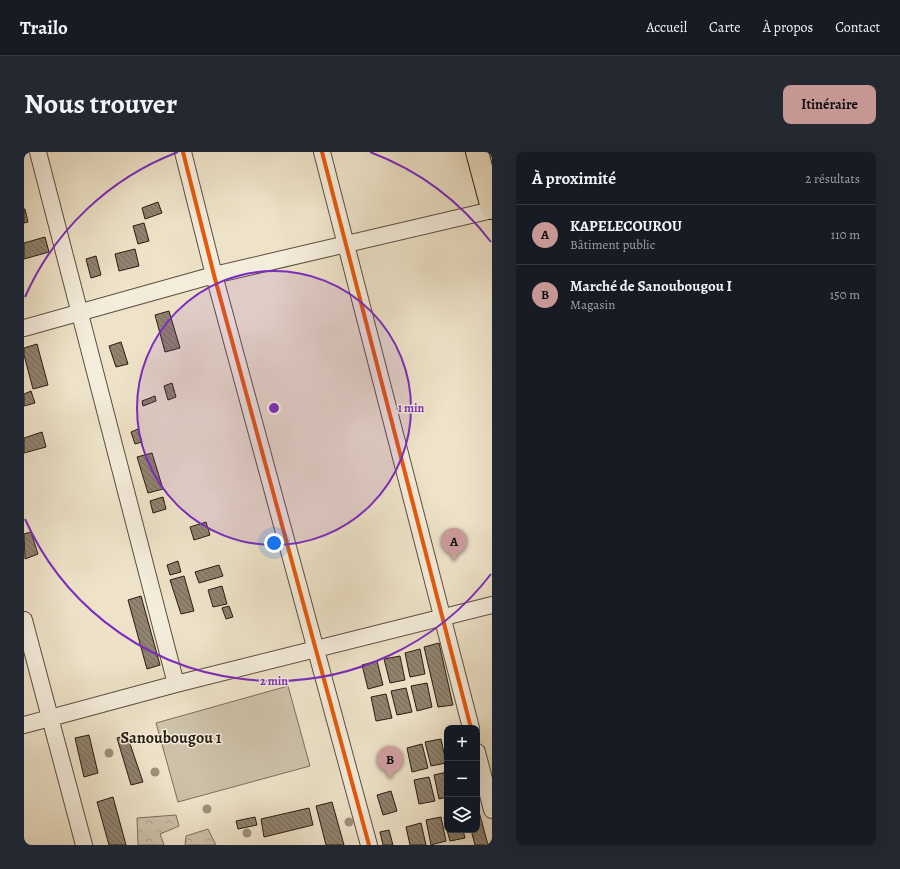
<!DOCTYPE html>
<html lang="fr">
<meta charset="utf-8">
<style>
body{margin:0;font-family:Alegreya,serif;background:#242831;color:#f1f3f6}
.controls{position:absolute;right:12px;bottom:12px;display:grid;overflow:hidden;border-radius:8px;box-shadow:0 4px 16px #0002}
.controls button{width:36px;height:36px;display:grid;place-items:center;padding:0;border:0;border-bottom:1px solid #363941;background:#171b24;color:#f1f3f6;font:20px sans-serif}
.you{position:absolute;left:250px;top:391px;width:14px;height:14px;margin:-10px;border:3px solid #fff;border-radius:50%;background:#1a73e8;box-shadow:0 0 0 6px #1a73e833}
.badge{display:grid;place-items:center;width:26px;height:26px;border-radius:50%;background:#c59692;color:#111;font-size:13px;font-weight:700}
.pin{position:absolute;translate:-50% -33px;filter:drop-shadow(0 1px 2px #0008)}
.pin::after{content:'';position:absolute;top:21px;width:14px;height:12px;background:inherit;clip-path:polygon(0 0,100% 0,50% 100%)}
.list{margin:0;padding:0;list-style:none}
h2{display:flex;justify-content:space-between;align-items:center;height:52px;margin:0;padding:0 16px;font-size:17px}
h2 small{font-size:13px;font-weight:400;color:#9ea1a6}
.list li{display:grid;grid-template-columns:26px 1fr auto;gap:12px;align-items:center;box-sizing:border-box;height:60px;padding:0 16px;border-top:1px solid #363941}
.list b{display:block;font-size:15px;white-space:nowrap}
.list p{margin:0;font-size:13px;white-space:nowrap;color:#9ea1a6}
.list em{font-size:13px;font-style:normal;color:#9ea1a6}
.icon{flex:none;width:22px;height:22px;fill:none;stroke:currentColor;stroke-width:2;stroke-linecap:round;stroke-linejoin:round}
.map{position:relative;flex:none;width:468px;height:693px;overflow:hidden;border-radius:8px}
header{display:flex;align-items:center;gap:24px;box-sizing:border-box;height:56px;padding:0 20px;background:#171b24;border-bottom:1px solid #363941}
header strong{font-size:19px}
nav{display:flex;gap:22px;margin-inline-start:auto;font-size:14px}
.intro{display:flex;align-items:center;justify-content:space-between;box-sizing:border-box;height:96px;padding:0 24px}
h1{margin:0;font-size:28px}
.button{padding:10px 18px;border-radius:8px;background:#c59692;color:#111;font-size:14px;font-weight:700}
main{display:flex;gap:24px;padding:0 24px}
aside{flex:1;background:#171b24;border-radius:8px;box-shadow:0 4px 16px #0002}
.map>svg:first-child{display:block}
.park{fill:url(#park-crowns);stroke:#7c6e5c}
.pitch{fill:#cdc1a9;stroke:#7c6e5c}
.building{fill:url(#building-back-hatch);stroke:#2a1c0f}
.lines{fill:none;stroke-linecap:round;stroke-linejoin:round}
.minor-casing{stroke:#5b4e3e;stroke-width:18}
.highway-casing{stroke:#2a1c0f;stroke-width:24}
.minor{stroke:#f4eddc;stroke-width:16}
.highway{stroke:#eee3c9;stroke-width:22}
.cycleway-casing{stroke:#f4eddc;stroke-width:6}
.cycleway{stroke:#e8590c;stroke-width:4}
.tree{fill:#9d917c}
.ring{fill:none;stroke:#7b2cbf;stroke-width:2}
.labels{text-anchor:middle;stroke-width:3;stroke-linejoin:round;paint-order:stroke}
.quarter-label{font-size:16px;font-weight:bold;fill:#2a1c0f;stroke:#f4eddc}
.centre{fill:#7b2cbf;stroke:#f4eddc;stroke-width:2}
.ring-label{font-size:12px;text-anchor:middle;font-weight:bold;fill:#7b2cbf;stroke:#f4eddc;stroke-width:3;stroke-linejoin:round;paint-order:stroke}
</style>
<header>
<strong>Trailo</strong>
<nav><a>Accueil</a><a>Carte</a><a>À propos</a><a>Contact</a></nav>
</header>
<div class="intro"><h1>Nous trouver</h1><a class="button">Itinéraire</a></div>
<main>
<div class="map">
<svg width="468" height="693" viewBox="0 0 468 693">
<defs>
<pattern id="park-crowns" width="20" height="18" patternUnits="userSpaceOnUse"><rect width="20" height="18" fill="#cdc1a9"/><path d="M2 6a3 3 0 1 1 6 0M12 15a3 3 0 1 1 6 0" fill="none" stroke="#b0a590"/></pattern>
<pattern id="building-back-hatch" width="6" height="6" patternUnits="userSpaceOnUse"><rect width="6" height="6" fill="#908370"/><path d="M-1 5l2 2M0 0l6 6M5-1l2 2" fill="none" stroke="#766a5a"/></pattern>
</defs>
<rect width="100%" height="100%" fill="#eee3c9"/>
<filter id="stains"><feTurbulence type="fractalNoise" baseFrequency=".005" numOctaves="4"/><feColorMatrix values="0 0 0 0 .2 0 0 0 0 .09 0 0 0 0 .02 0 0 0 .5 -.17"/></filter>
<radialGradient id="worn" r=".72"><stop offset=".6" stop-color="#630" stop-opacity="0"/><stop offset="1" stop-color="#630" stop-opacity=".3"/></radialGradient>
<path class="park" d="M152 663 155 674 136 682 140 693H114L113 666Z
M184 677 192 693H161L162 684Z"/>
<path class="pitch" d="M264 534 286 614 154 650 132 571Z"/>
<path class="building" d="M134 50 138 61 121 67 118 56Z
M0 57H1L4 70 0 71Z
M120 71 125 89 114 92 109 74Z
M21 85 25 100 0 107V91Z
M111 97 115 114 95 119 91 102Z
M72 104 77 123 67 126 62 107Z
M145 159 156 196 141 200 131 163Z
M97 190 104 212 92 215 85 194Z
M13 192 24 233 9 237 0 203V196Z
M148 231 152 245 144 248 140 234Z
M7 239 11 251 0 254V242Z
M131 244 132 249 119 254 118 249Z
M114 277 118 290 111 292 107 280Z
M18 280 22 295 0 301V286Z
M128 301 139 337 124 341 113 305Z
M139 345 142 357 129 361 126 349Z
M182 370 186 383 170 388 166 375Z
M7 380 14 402 1 407 0 382Z
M154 409 157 420 146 423 143 413Z
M195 413 199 424 175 431 171 420Z
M160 424 170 459 157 462 146 428Z
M198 434 203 452 189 455 184 438Z
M117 444 136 513 123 517 104 448Z
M205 454 209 465 202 467 198 456Z
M415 491 429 553 414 555 400 495Z
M396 497 401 522 386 525 381 501Z
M376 504 381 528 366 531 360 507Z
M353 509 359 533 344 537 338 513Z
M403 531 408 555 393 559 387 534Z
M382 536 388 560 373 563 367 539Z
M362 542 368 566 352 569 347 545Z
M65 583 74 621 60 625 51 586Z
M103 583 119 630 107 633 93 586Z
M417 587 422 611 407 614 401 590Z
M398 592 404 616 388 620 383 596Z
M423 620V645L415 647 410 623Z
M405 625 411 649 395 652 390 628Z
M367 639 373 659 359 663 353 643Z
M89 645 102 693H85L73 650Z
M308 650 320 693H302L292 654Z
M285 656 289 673 240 685 237 667Z
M453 656H454L464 693H451L447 678H453Z
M423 664V677L420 665Z
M231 665 233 673 214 677 212 669Z
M417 665 422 689 407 693 402 668Z
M397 671 402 693H386L382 675Z
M365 678 369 693H359L356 680Z
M423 678H439L441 686 426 689Z"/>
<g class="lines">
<g class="minor-casing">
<path id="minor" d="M14 0 152 532
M159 0 190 123 345 693
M298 0 447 576
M0 176 190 123 468 58
M0 468 60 693
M0 573 152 532 468 453
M453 600 468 658"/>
</g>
<g class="highway-casing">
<path id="highway" d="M453 0 468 56"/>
</g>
<use href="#minor" class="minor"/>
<use href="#highway" class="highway"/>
<g class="cycleway-casing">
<path id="cycleway" d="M159 0 190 123 345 693
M298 0 447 576"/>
</g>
<use href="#cycleway" class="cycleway"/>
</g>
<g class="tree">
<circle cx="85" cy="601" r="4.5"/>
<circle cx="131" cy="620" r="4.5"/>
<circle cx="183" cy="657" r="4.5"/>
<circle cx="325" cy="670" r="4.5"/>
<circle cx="223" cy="681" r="4.5"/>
</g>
<circle cx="250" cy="256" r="137" fill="#7b2cbf" fill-opacity=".12"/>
<g class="ring">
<circle cx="250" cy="256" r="137"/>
<path d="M467 422A273 273 0 0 1 1 367M1 145A273 273 0 0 1 154 0M346 0A273 273 0 0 1 467 90"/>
</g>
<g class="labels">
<g class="quarter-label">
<text x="147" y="591">Sanoubougou 1</text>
</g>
</g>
<circle cx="250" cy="256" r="6" class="centre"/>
<g class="ring-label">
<text x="387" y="260">1 min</text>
<text x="250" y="533">2 min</text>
</g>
<rect width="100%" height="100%" filter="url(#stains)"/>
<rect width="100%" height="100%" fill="url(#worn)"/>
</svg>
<div class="controls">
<button>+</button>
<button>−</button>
<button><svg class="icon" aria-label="layers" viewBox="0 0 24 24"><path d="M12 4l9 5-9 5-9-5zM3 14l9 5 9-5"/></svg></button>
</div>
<div class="you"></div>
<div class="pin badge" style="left:430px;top:409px">A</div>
<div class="pin badge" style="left:366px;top:627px">B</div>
</div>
<aside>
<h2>À proximité<small>2 résultats</small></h2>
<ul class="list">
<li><span class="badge">A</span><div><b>KAPELECOUROU</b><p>Bâtiment public</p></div><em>110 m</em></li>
<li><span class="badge">B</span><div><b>Marché de Sanoubougou I</b><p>Magasin</p></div><em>150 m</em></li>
</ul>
</aside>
</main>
